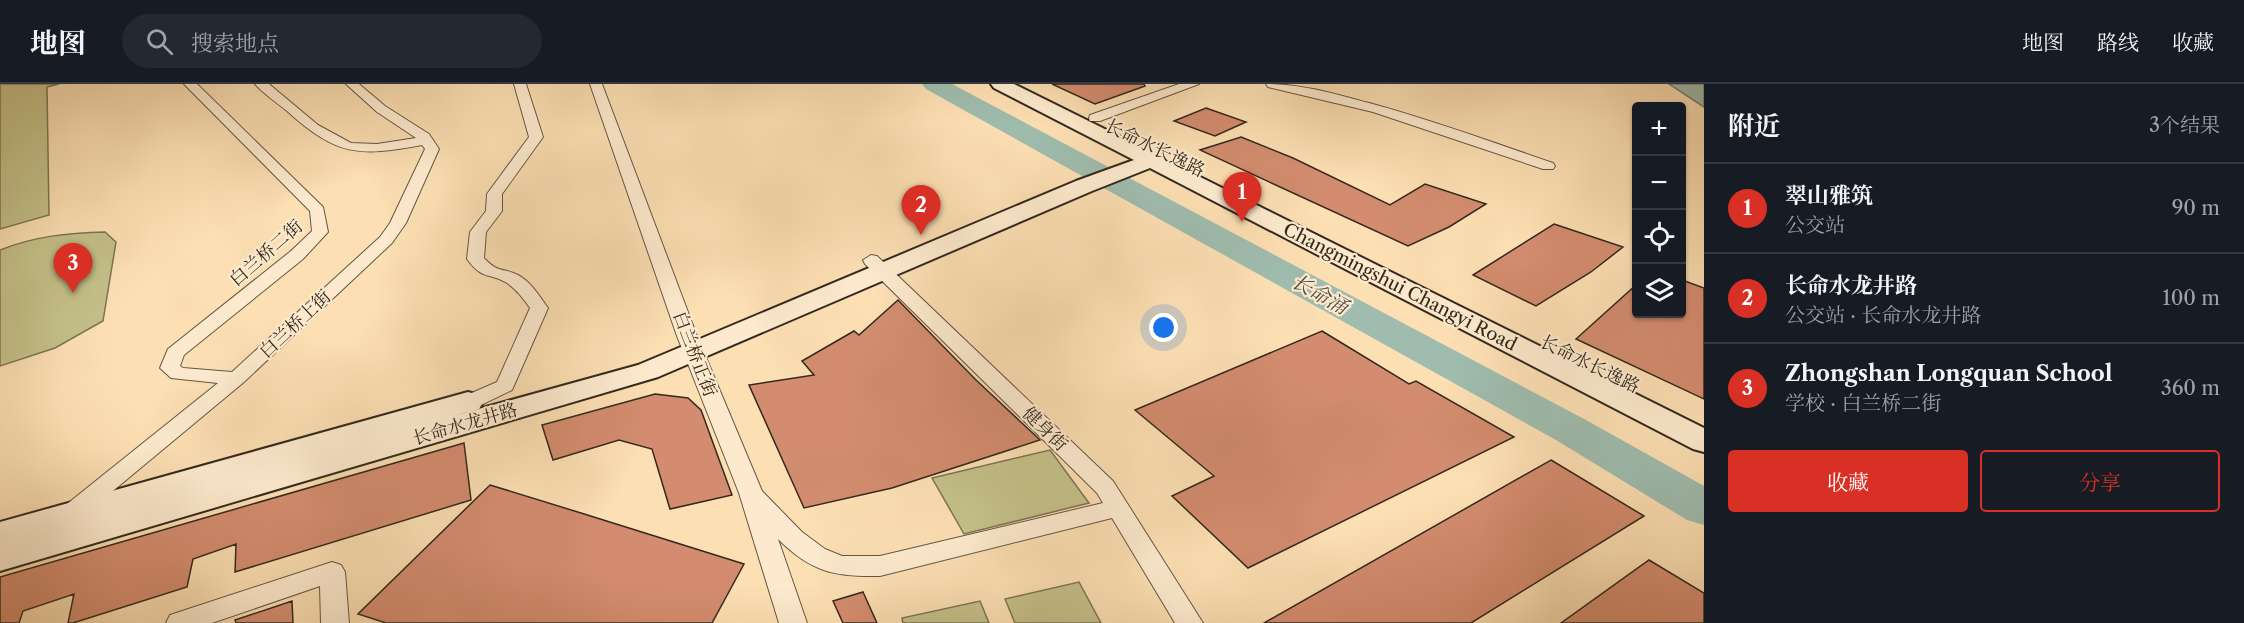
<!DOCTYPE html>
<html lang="zh">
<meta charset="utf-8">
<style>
body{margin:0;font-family:"Libre Caslon Text","Noto Serif SC",serif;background:#242831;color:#f1f3f6}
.controls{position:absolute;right:18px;top:18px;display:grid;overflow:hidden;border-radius:6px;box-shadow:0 2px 4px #0004}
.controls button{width:54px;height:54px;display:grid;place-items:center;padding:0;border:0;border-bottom:2px solid #363941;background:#171b24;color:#f1f3f6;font:30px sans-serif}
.you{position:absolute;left:1164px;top:244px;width:21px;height:21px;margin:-15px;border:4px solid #fff;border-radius:50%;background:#1a73e8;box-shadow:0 0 0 9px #1a73e833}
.badge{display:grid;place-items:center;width:39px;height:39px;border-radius:50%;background:#d93025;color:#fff;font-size:20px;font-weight:700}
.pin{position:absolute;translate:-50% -50px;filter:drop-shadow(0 2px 3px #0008)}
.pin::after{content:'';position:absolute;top:32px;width:21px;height:18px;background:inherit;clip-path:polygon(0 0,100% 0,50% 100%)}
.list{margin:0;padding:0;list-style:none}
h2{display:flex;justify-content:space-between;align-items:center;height:78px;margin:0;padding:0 24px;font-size:26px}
h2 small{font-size:20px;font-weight:400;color:#9ea1a6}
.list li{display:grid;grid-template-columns:39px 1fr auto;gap:18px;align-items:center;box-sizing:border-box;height:90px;padding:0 24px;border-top:2px solid #363941}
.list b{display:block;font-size:22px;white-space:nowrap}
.list p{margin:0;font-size:20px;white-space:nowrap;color:#9ea1a6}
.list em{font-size:20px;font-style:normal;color:#9ea1a6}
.actions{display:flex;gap:12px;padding:18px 24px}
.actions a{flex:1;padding:14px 0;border:2px solid #d93025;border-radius:6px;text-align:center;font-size:21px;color:#d93025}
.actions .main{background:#d93025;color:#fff}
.icon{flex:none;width:33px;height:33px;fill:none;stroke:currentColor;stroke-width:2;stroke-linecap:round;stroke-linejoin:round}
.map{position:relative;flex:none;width:1704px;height:539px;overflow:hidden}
header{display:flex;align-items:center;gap:36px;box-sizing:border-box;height:84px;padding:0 30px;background:#171b24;border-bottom:2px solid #363941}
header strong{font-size:28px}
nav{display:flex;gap:33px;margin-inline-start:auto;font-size:21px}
.search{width:420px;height:54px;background:#242831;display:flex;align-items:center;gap:15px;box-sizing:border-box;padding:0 21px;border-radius:33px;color:#9ea1a6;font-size:22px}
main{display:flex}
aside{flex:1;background:#171b24}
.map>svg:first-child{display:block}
.green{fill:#c4c089;stroke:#7c7454;stroke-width:1.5}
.water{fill:#9fbcae;stroke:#748174;stroke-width:1.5}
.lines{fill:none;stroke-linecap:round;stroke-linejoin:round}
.river{fill:#9fbcae;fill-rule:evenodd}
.building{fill:#d38c6f;stroke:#33291e;stroke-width:1.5}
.street-casing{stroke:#655643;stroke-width:2}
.secondary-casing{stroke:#33291e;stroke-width:4}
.street{fill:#fdeace;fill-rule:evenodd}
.secondary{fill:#fdeace;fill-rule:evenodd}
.labels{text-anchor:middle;stroke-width:4.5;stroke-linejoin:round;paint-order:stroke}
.street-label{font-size:18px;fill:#33291e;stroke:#fdeace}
.water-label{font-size:20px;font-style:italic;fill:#4e4e42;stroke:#fdeace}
</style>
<header>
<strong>地图</strong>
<div class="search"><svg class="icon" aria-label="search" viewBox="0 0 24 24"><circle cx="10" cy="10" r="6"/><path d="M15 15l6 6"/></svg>搜索地点</div>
<nav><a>地图</a><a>路线</a><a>收藏</a></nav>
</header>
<main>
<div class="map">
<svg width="1704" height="539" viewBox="0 0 1704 539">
<rect width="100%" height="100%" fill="#fcdfb3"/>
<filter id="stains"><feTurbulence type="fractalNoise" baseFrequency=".00333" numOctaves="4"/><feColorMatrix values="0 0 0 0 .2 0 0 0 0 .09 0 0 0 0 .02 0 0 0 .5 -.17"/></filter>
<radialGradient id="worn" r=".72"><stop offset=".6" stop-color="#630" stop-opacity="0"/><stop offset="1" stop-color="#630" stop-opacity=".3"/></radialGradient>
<path class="green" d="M0 0H59L47 3 49 131 0 145Z
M105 148 116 158 103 237 55 264 0 282V166C35 152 68 149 105 148Z
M1050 366 1089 419 964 450 932 394Z
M1079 498 1101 539H1015L1005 515Z
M980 517 989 539H903L902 534Z"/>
<path class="water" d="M1669 0H1704V23Z"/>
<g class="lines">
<path class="river" d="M922 0H952L1586 336 1704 402V441L1687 436 1556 356 926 5Z"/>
</g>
<path class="building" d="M1052 0H1144L1145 2 1095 20Z
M1206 24 1246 38 1215 52 1174 37Z
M1241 53 1293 74 1390 121 1425 100 1486 120 1449 143 1408 162 1200 66Z
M1554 140 1623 163 1591 188 1536 222 1473 191Z
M1682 196 1704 204V315L1576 255 1636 201V230H1682Z
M898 216 976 296 1040 356 892 404 804 424 749 301 814 291 802 277 854 247 859 251Z
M1322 247 1409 300 1416 297 1514 353 1248 484 1172 412 1214 392 1135 326Z
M655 310 688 314 701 326 732 411 670 425 652 365 619 356 553 376 542 341Z
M464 359 471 416 235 488 236 460 193 475 187 503 73 539H68L74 510 23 527 19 539H0V493Z
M1551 376 1644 432 1471 539H1264Z
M490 401 581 429 744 480 712 539H386L358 530Z
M1649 476 1704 509V539H1561Z
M863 508 877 539H843L833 517Z
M292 517 293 539H236L235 536Z"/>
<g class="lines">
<g class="street-casing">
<path id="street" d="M184 0H197L323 123 328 148 303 175 184 271 180 282 183 284 232 288 380 153 390 139 425 65 422 61C358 73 337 72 287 27 276 18 264 10 255 0H269L318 41 351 59 377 60 416 54 377 28 346 0H359L385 22 429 50 439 65 406 139 392 159 244 298 78 436 70 439 62 436 58 430 62 424 218 299 171 294 160 284 168 265 291 167 312 147 310 127Z
M514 0H526L543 53 502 110V127L486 148 484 174C499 190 502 183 518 191 531 198 540 213 548 224L512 306 481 321 474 323 467 321 464 316 467 311 497 298 530 224C524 215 516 205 507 199 489 188 483 197 467 175L470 148 486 127 487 110 529 53Z
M590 0H602L697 252 762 407 802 448 825 465 842 472H880L1103 419 1097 409 865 180 863 176 871 171 877 172 1113 397 1203 539H1175L1112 434 880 492C835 493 811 488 778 455L807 539H779L739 409 677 252Z
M1179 0H1199L1100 37H1090L1089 34 1090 31Z
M1266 0C1302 0 1335 10 1369 19 1432 36 1492 58 1553 79L1555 82 1553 85H1543L1373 28 1268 3Z
M332 478 341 481 345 488 349 539H321L320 502 212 539H166L170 531Z"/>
</g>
<g class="secondary-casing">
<path id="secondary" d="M991 0H1014L1147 66 1151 61H1165L1168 65 1162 74 1704 344V368L1693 365 1150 84 1092 107 658 293 0 487V438L468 308 479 311 483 318 479 325 446 334 638 281 1076 97 1134 76 994 4Z"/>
</g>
<use href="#street" class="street"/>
<use href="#secondary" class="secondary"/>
</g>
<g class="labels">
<g class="street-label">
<text transform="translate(1155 64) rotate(26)" y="6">长命水长逸路</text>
<text transform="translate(266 169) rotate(-41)" y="6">白兰桥二街</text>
<text transform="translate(1400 203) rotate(27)" y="6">Changmingshui Changyi Road</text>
<text transform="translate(295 240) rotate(-43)" y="6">白兰桥上街</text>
<text transform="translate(695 270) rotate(69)" y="6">白兰桥正街</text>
<text transform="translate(1590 280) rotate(26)" y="6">长命水长逸路</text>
<text transform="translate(465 340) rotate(-16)" y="6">长命水龙井路</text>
<text transform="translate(1045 345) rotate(44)" y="6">健身街</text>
</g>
<g class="water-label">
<text transform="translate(1320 210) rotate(29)" y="7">长命涌</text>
</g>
</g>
<rect width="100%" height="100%" filter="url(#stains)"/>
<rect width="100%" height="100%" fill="url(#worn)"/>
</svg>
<div class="controls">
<button>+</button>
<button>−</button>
<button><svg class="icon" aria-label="locate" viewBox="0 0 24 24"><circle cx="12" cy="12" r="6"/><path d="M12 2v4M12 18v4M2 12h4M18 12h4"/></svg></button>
<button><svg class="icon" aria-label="layers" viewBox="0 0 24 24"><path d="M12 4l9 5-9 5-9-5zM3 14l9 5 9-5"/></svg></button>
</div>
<div class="you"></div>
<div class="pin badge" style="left:1242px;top:138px">1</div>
<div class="pin badge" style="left:921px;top:151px">2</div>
<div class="pin badge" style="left:73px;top:209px">3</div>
</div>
<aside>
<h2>附近<small>3个结果</small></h2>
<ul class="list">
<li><span class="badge">1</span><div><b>翠山雅筑</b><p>公交站</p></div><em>90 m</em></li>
<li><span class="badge">2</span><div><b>长命水龙井路</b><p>公交站 · 长命水龙井路</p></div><em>100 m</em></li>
<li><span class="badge">3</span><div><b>Zhongshan Longquan School</b><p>学校 · 白兰桥二街</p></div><em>360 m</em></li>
</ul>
<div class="actions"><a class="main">收藏</a><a>分享</a></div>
</aside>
</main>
